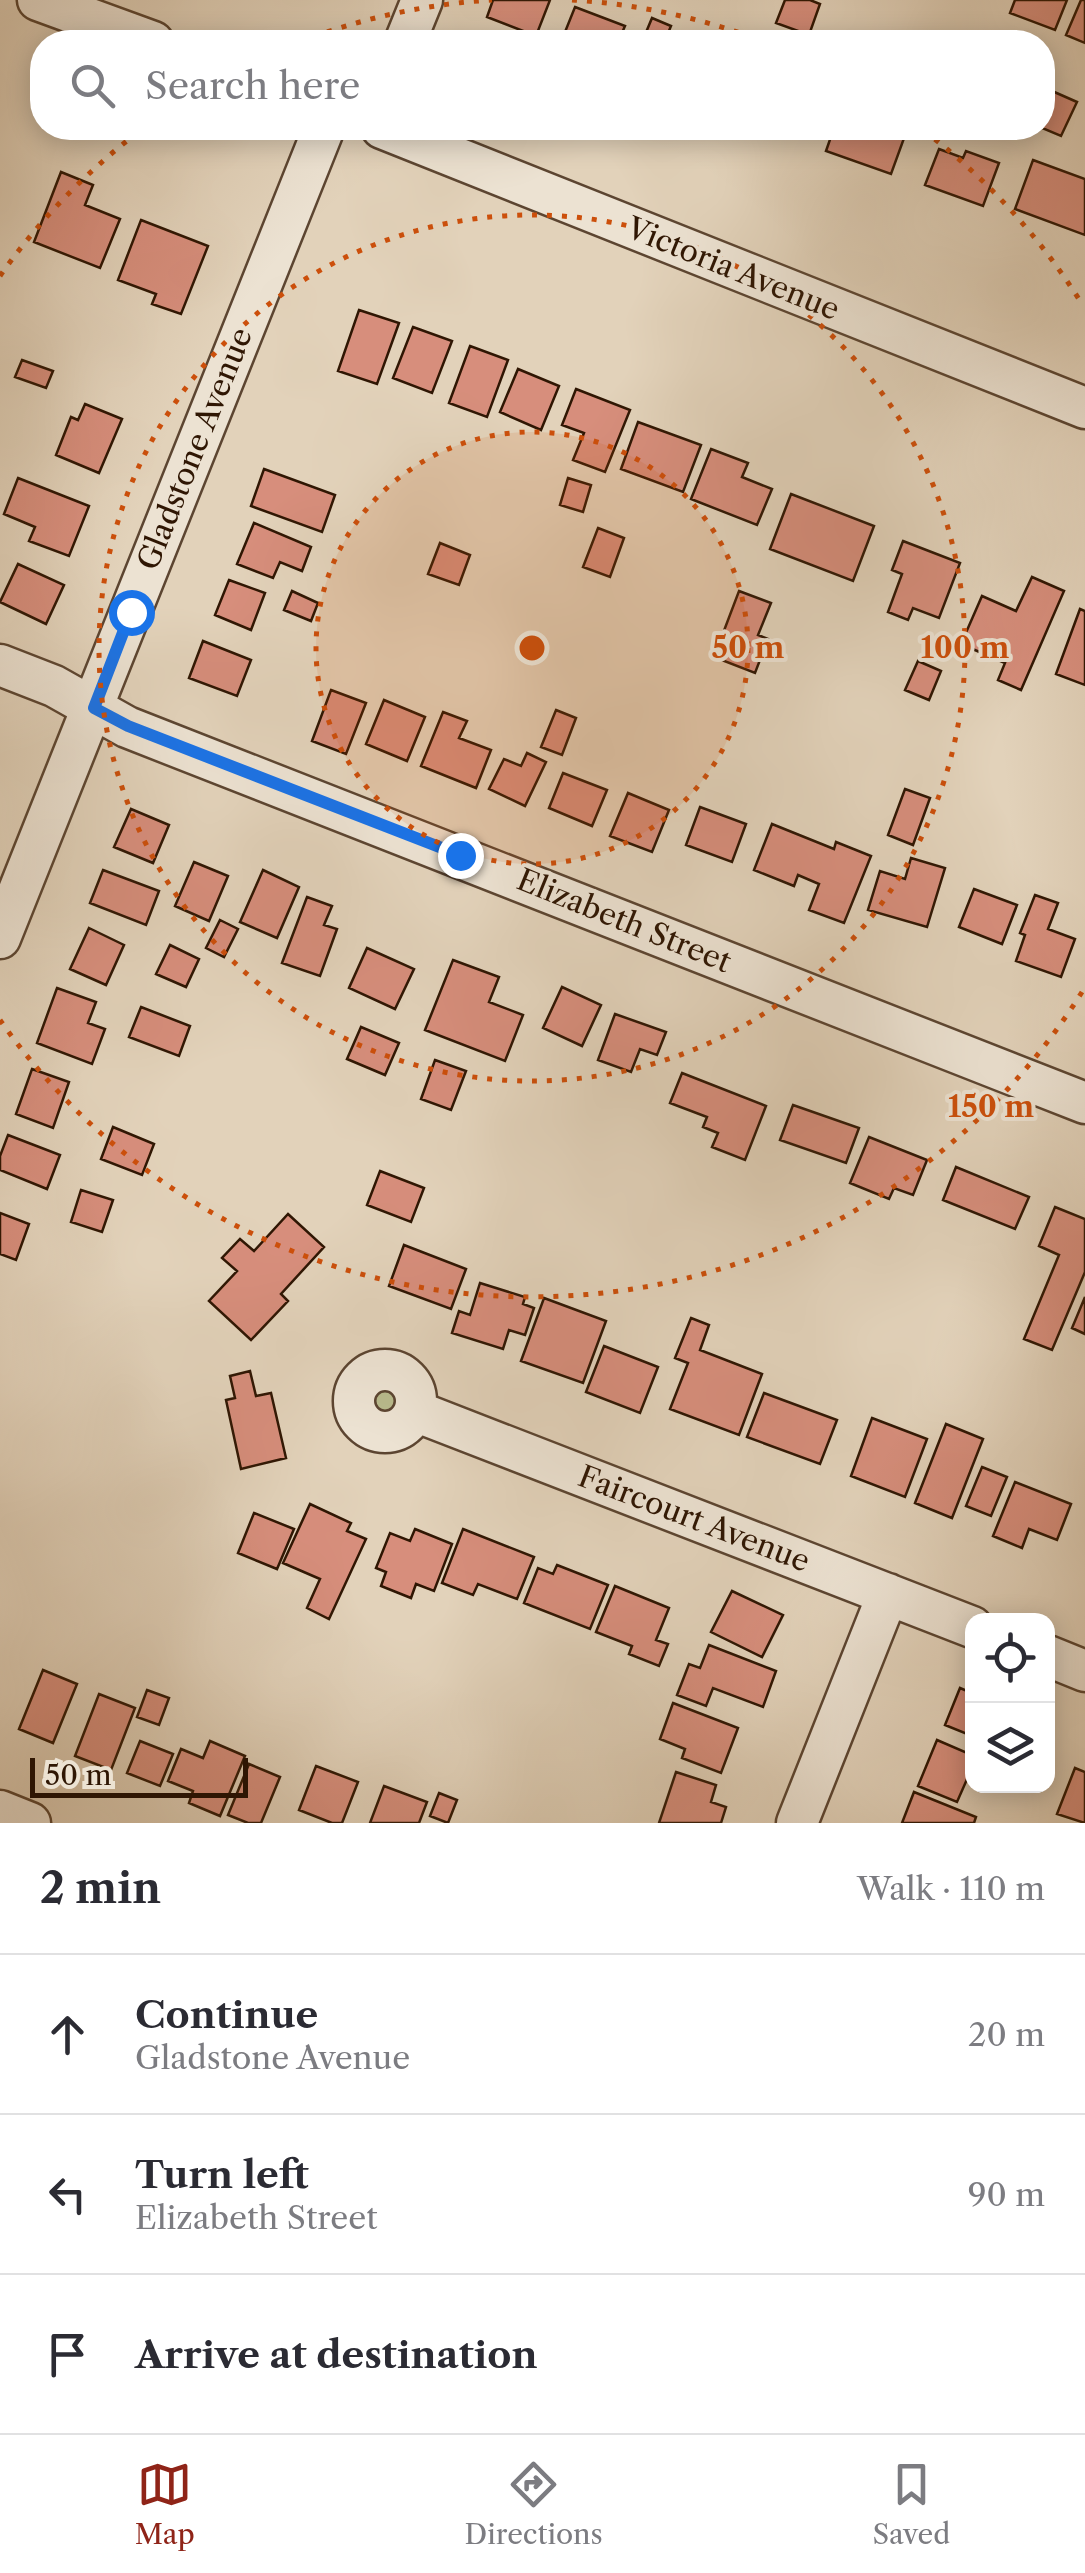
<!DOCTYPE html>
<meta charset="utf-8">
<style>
body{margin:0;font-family:"Libre Caslon Text",serif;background:#f7f7f7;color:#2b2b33}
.controls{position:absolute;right:30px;bottom:30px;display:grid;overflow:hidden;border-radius:20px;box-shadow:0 5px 25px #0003}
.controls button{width:90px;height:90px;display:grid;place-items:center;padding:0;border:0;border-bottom:2px solid #e1e1e2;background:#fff;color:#2b2b33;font:50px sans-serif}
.scale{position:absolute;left:30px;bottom:25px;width:218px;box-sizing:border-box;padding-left:10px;border:5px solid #2f1603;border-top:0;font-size:28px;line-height:35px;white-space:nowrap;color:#2f1603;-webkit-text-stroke:8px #ece2d2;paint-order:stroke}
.stop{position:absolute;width:30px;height:30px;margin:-22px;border:8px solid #1a73e8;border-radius:50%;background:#fff}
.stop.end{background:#1a73e8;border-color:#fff;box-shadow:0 2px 10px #0008}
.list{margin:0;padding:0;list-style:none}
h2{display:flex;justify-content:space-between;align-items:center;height:130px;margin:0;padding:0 40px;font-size:42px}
h2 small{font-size:32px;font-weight:400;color:#7c7c81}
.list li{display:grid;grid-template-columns:65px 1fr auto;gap:30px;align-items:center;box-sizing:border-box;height:160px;padding:0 40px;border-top:2px solid #e1e1e2}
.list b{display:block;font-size:38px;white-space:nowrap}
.list p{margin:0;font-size:32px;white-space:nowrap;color:#7c7c81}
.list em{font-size:32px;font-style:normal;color:#7c7c81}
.icon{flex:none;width:55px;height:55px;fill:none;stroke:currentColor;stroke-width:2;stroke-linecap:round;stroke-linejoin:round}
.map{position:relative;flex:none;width:1085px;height:1823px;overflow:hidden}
.search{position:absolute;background:#fff;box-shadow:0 5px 25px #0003;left:30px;right:30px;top:30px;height:110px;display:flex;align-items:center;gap:25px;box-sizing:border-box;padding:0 35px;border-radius:40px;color:#7c7c81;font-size:38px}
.sheet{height:610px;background:#fff}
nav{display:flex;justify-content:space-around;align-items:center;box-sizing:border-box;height:140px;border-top:2px solid #e1e1e2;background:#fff;font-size:28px;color:#7c7c81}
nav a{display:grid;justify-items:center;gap:5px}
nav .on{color:#8f2418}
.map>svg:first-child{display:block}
.green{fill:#b8ba8c;stroke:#746848;stroke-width:2.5}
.building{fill:#d78e7c;stroke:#2f1603;stroke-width:2.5}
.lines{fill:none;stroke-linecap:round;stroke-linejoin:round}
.minor-casing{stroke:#5c4531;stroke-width:45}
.minor{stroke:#ece2d2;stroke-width:40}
.route{stroke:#1a73e8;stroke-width:12}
.ring{fill:none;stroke:#cc4f0b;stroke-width:5;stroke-dasharray:5 10}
.labels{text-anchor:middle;stroke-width:8;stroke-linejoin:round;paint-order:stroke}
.street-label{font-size:30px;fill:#2f1603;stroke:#ece2d2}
.centre{fill:#cc4f0b;stroke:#ece2d2;stroke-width:5}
.ring-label{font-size:30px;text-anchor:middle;font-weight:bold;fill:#cc4f0b;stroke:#ece2d2;stroke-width:8;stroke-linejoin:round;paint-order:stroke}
</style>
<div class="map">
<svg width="1085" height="1823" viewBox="0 0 1085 1823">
<rect width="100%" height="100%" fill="#e2d2ba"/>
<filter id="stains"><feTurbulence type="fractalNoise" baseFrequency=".002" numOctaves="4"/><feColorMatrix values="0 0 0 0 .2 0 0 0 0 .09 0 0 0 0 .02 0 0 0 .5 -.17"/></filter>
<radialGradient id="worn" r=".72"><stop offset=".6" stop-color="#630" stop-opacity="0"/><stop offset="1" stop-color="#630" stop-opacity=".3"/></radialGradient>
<path class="green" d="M369 1400a17 17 0 1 1 34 0a17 17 0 1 1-34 0Z"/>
<path class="building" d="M493 0H550L536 36 487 17Z
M785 0H810L820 4 809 35 776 23Z
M1015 0H1067L1055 30 1010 13Z
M1081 0H1085V43L1066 35Z
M575 7 625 26 618 42H561Z
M652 18 671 26 666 38 677 42H642Z
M1043 87 1077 102 1061 136 1042 128Z
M776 128H809L804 138Z
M834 128 907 130 891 174 826 151Z
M939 149 963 158 966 151 999 163 983 206 925 185Z
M1033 160 1085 179V235L1015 209Z
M61 172 93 185 85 205 120 219 100 268 34 242Z
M141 220 208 246 181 314 152 304 156 294 118 280Z
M359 310 399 323 377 384 338 371Z
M413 327 452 341 432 393 393 378Z
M470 346 508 360 487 417 449 403Z
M22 360 53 371 46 388 15 377Z
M518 369 559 386 541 430 500 412Z
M576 389 630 410 605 472 573 460 584 433 562 425Z
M85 404 122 419 99 473 56 455 71 417 78 420Z
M638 422 701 445 683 492 621 469Z
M711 449 748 463 742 477 772 489 757 525 691 499Z
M264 469 335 495 322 532 251 506Z
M18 478 89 506 69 556 29 541 35 527 4 514Z
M568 478 591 485 583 512 560 505Z
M791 494 874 526 853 581 770 549Z
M254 523 311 547 302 571 280 562 273 578 237 564Z
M598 528 624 538 610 577 583 567Z
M903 541 960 563 939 618 913 608 908 620 888 612 902 574 892 570Z
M440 543 470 555 459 585 428 574Z
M18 564 64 585 46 624 0 602Z
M1032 577 1064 591 1021 690 998 680 1005 663 961 644 982 596 1016 611Z
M229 580 265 593 251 630 215 615Z
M292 591 318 603 311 621 284 610Z
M739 591 771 603 758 635 768 639 755 673 714 657Z
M1080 609 1085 611V685L1056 674Z
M203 641 251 660 237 696 189 678Z
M918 661 941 671 929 700 905 690Z
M331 690 366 703 346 754 312 741Z
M384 700 425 717 407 761 366 744Z
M556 710 576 718 562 755 541 747Z
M443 712 467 721 459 738 491 750 476 788 421 766Z
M527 753 546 762 525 806 489 789 504 759 521 766Z
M563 773 607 790 592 826 549 808Z
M905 789 930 798 913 845 888 835Z
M628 793 669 810 652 852 610 836Z
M700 807 746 824 732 862 686 845Z
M131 809 169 825 153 863 114 847Z
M772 824 834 849 836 842 871 856 844 923 809 910 819 884 798 875 794 886 754 870Z
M911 858 945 868 927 927 868 910 880 871 905 879Z
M194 862 228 876 209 921 175 906Z
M103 870 159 891 146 925 90 903Z
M263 870 299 887 277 938 240 922Z
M974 889 1017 905 1002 944 959 927Z
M1035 895 1058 903 1048 929 1075 939 1061 977 1016 961 1025 935 1020 933Z
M307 897 332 906 324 925 337 929 320 976 282 963Z
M220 920 238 929 224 957 206 948Z
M89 928 124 945 106 985 70 969Z
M170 945 199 959 186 987 156 974Z
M367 948 414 969 395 1009 349 988Z
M453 960 499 977 489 1002 523 1015 505 1061 425 1030Z
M562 987 601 1005 582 1046 543 1028Z
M57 988 96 1002 88 1023 105 1029 92 1064 37 1043Z
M141 1007 190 1026 179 1056 129 1037Z
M615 1014 666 1032 657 1055 640 1049 631 1072 598 1060Z
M361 1027 399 1043 385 1075 347 1059Z
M435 1060 466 1071 451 1110 421 1099Z
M32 1069 69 1082 53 1128 16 1114Z
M682 1073 766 1106 745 1160 712 1147 718 1133 703 1127 707 1117 670 1103Z
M793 1105 859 1128 846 1163 780 1140Z
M113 1127 154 1144 142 1175 101 1159Z
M8 1135 60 1155 47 1189 0 1170V1156Z
M869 1137 927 1160 913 1195 894 1188 889 1199 850 1183Z
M956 1167 1029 1197 1015 1229 943 1200Z
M380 1171 424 1188 411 1222 367 1205Z
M81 1190 113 1200 102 1232 71 1222Z
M1055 1207 1085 1219V1272L1052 1350 1024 1339 1059 1255 1039 1246Z
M0 1213 29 1224 16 1260 0 1254Z
M288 1214 324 1247 281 1294 288 1301 251 1340 209 1301 237 1271 222 1258 240 1239 254 1251Z
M404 1245 466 1269 451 1309 389 1286Z
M480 1283 525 1297 523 1304 534 1308 525 1335 509 1330 503 1349 452 1333 459 1311 470 1315Z
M1085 1297V1334L1072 1328Z
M544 1298 606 1321 583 1383 521 1361Z
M691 1318 709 1325 700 1350 762 1374 739 1435 670 1409 688 1363 675 1358Z
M604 1346 658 1367 640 1413 586 1392Z
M250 1371 256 1396 271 1393 286 1458 241 1469 226 1400 235 1398 230 1376Z
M764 1393 837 1420 820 1464 747 1437Z
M872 1418 927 1439 905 1497 851 1476Z
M946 1424 983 1439 952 1518 915 1503Z
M982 1467 1007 1477 991 1516 966 1506Z
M1015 1482 1071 1504 1057 1540 1029 1529 1022 1548 993 1536Z
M310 1504 351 1523 347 1531 366 1539 329 1619 307 1608 320 1579 283 1563Z
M254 1513 294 1529 277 1569 238 1553Z
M415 1529 452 1544 434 1591 416 1584 411 1598 381 1586 386 1572 376 1568 390 1533 410 1541Z
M463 1529 534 1557 517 1599 478 1584 473 1595 442 1583Z
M557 1565 608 1585 590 1629 524 1603 538 1568 553 1574Z
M615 1586 669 1608 656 1640 668 1644 659 1666 629 1654 632 1646 596 1632Z
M732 1591 783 1615 762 1657 711 1632Z
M709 1645 776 1671 763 1707 713 1688 706 1706 677 1695 689 1664 700 1668Z
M43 1670 77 1684 53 1743 19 1729Z
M960 1688 972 1693V1736L945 1725Z
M147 1690 169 1698 159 1725 137 1717Z
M99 1694 135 1708 111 1770 75 1756Z
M673 1703 738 1728 721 1773 682 1758 685 1749 660 1739Z
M937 1740 972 1755V1779L968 1777 957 1802 918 1786Z
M140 1741 173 1754 160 1786 127 1773Z
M210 1741 245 1756 220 1816 189 1803 193 1791 168 1781 181 1749 203 1758Z
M249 1764 280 1777 261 1823H248L228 1815Z
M316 1766 358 1782 342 1823H332L299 1810Z
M1075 1768 1085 1772V1823L1057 1814Z
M676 1772 716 1785 711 1802 726 1807 721 1823H659Z
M384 1786 427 1802 419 1823H370Z
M914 1792 976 1817 974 1823H902Z
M439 1793 457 1800 448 1823 430 1816Z"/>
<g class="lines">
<g class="minor-casing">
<path id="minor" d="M38 0 153 42
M405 42 422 0
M382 128 1085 408
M0 665 54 686 127 727 1085 1103
M0 938 324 128
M354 1401a31 31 0 1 1 62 0a31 31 0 1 1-62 0Z
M415 1411 972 1627
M1048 1656 1085 1671
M0 1811 30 1823
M797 1823 888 1594"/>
</g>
<use href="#minor" class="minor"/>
</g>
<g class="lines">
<path class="route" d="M131 612 94 708 128 726 460 855"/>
</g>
<circle cx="532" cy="648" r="216" fill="#cc4f0b" fill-opacity=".12"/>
<g class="ring">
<circle cx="532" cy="648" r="216"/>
<circle cx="532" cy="648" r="433"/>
<path d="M1082 992A649 649 0 0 1 0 1020M0 276A649 649 0 0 1 141 130M299 42A649 649 0 0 1 492 0M572 0A649 649 0 0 1 765 42M923 130A649 649 0 0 1 1082 304"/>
</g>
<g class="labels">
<g class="street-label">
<text transform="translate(733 269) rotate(22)" y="10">Victoria Avenue</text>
<text transform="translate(195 449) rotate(-68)" y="10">Gladstone Avenue</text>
<text transform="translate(624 921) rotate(22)" y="10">Elizabeth Street</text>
<text transform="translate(694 1519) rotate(21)" y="10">Faircourt Avenue</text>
</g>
</g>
<circle cx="532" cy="648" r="15" class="centre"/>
<g class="ring-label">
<text x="748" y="658">50 m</text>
<text x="965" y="658">100 m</text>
<text x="991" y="1117">150 m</text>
</g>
<rect width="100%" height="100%" filter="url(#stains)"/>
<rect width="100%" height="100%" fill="url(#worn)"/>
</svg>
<div class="controls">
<button><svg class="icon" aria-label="locate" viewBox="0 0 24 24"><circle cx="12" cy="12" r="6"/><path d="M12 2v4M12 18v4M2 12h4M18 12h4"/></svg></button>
<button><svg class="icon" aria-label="layers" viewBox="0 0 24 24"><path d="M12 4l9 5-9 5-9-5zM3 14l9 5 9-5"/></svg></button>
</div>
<div class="scale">50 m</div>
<div class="stop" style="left:131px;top:612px"></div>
<div class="stop end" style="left:460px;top:855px"></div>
<div class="search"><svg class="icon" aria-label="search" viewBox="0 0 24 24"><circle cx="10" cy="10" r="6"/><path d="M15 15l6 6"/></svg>Search here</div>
</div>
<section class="sheet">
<h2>2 min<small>Walk · 110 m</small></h2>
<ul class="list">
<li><svg class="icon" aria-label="ahead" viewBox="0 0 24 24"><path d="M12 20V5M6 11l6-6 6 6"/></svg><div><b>Continue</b><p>Gladstone Avenue</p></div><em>20 m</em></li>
<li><svg class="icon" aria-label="left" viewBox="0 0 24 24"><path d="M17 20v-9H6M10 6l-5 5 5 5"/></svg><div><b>Turn left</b><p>Elizabeth Street</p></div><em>90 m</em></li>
<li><svg class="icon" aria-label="arrive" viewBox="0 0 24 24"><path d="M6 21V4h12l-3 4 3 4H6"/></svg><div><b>Arrive at destination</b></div></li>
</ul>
</section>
<nav>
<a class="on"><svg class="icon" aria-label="map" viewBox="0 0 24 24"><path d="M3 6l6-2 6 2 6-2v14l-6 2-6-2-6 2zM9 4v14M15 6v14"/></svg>Map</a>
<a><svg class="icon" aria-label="directions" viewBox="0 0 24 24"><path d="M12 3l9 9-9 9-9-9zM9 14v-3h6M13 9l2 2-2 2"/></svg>Directions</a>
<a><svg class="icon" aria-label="saved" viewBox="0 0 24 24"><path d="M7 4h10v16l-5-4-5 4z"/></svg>Saved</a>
</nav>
